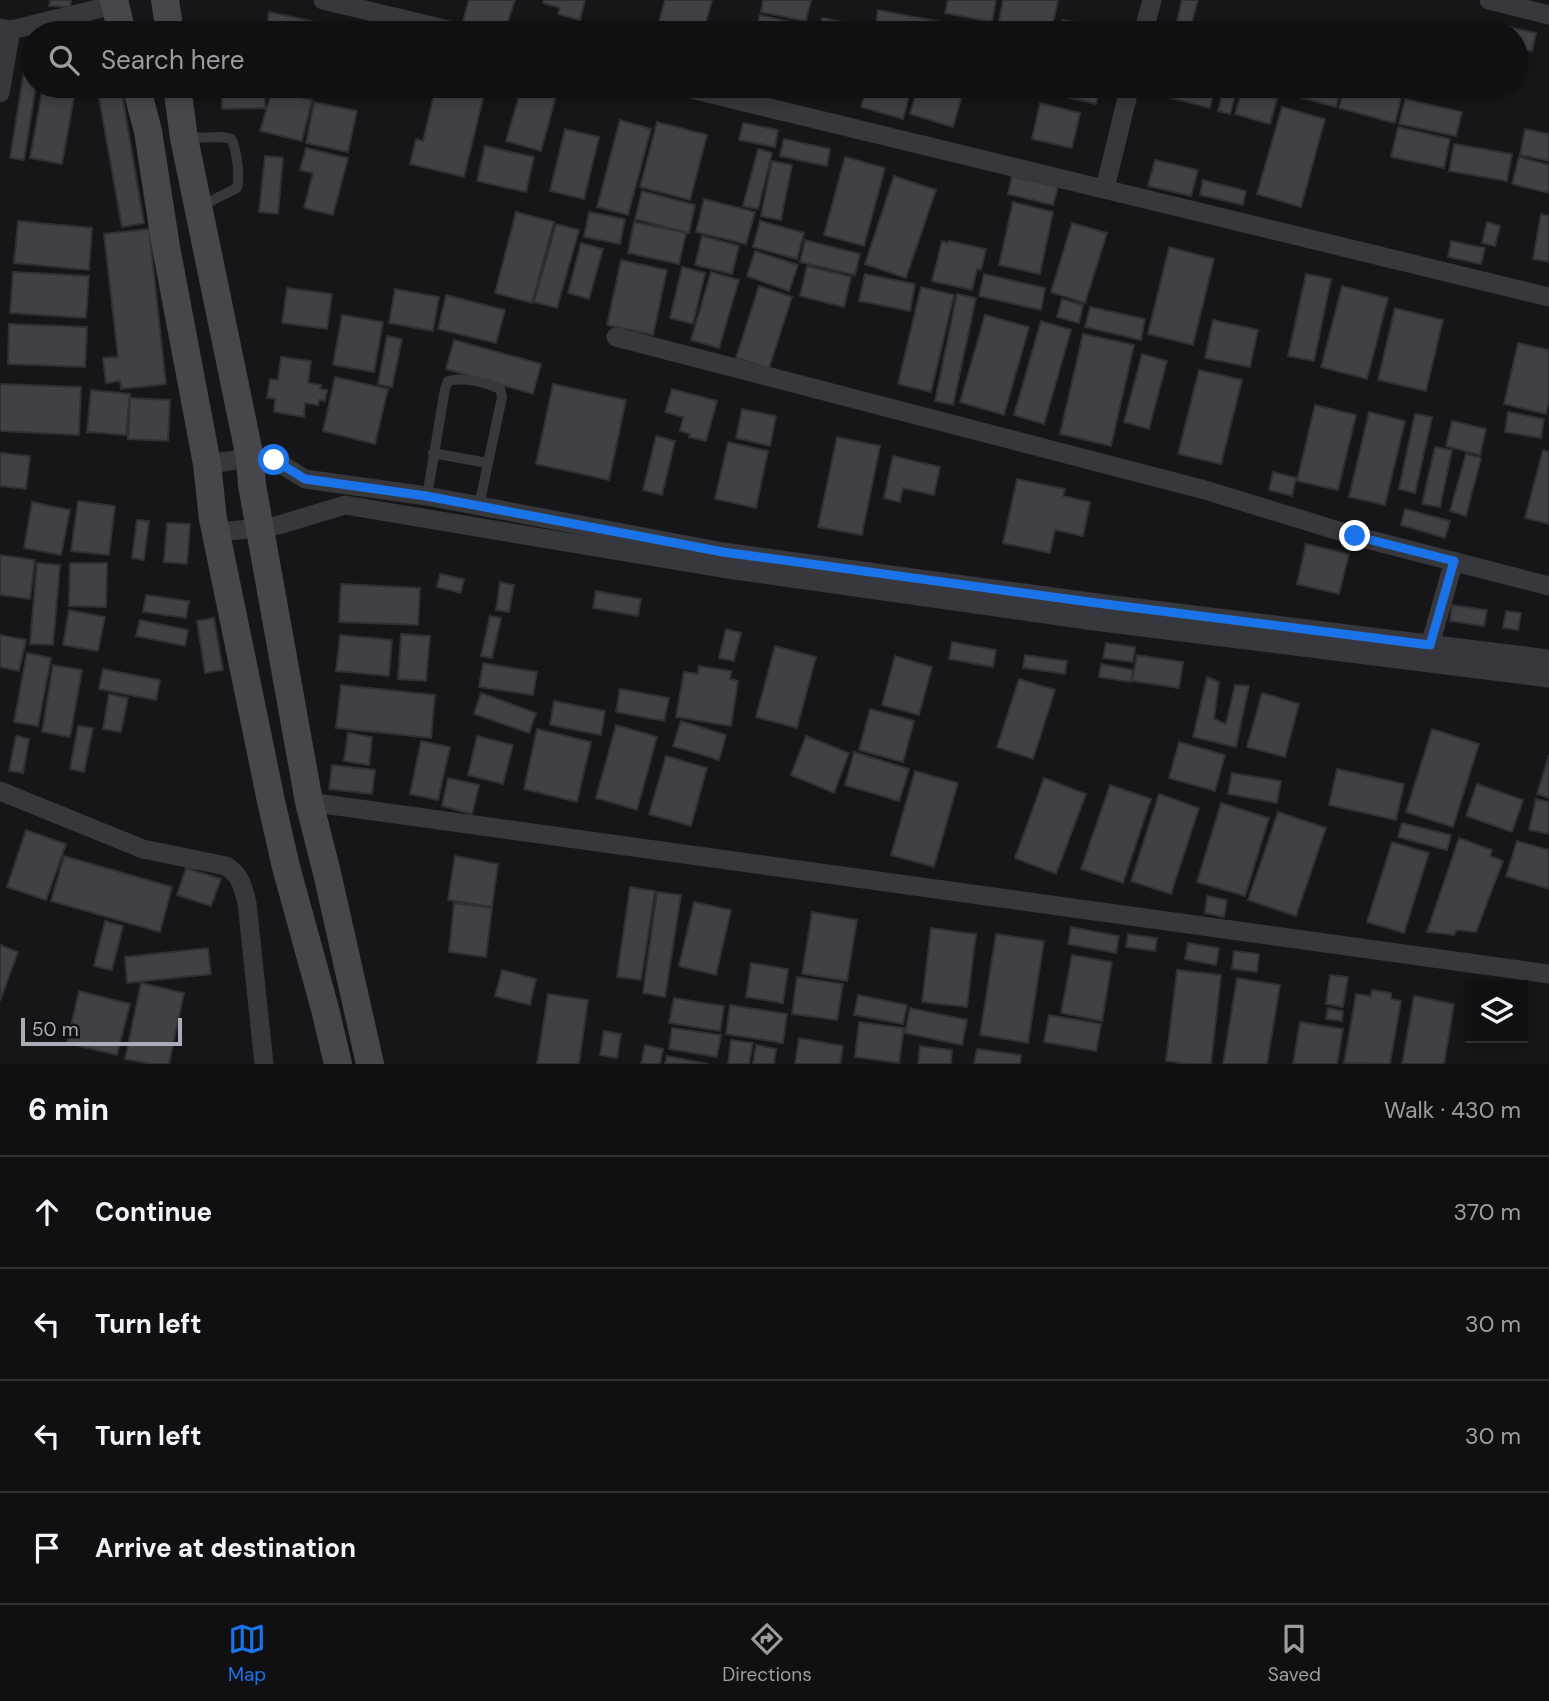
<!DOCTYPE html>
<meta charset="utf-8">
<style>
body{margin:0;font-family:"DM Sans",sans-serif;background:#1e1e20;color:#f1f3f6}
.controls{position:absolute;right:21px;bottom:21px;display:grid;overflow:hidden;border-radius:0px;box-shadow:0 4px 10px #0003}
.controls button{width:63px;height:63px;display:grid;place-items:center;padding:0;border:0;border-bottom:2px solid #303032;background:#101012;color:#f1f3f6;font:35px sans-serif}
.scale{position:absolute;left:21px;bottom:18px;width:161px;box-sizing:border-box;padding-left:7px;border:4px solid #a8adb8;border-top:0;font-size:19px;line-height:24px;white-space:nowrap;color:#a8adb8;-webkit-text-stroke:5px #111113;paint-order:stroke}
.stop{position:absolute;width:21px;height:21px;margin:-16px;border:5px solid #1a73e8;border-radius:50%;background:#fff}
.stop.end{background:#1a73e8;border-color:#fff;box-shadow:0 2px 7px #0008}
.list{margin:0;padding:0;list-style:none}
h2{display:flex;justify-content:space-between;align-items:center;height:91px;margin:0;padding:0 28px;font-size:30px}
h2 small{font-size:23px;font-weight:400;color:#9c9d9f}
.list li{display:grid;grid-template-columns:46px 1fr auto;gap:21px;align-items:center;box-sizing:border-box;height:112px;padding:0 28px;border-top:2px solid #303032}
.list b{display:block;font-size:26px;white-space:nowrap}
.list em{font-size:23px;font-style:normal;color:#9c9d9f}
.icon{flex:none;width:38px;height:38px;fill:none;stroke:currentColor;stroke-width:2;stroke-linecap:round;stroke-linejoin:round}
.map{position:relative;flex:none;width:1549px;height:1064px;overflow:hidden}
.search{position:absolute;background:#101012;box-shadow:0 4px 10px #0003;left:21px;right:21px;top:21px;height:77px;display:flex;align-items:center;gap:18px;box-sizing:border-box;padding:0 24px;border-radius:38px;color:#9c9d9f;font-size:26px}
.sheet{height:539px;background:#101012}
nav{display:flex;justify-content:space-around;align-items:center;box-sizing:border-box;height:98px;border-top:2px solid #303032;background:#101012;font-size:19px;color:#9c9d9f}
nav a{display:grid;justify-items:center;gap:4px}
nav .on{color:#1a73e8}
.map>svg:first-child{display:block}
.building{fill:#404145;stroke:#303034;stroke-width:2}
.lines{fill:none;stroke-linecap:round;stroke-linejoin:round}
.lane{stroke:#37383d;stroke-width:10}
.street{stroke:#37383d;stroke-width:19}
.secondary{stroke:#45474d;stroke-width:28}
.route{stroke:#1a73e8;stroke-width:9}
</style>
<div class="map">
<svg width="1549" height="1064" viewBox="0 0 1549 1064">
<rect width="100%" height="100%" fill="#161618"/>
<path class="building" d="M50 0H71L70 7 49 6Z
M469 0H515L504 33 463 21Z
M544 0H585L580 20 558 14 560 8 543 3Z
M665 0H712L703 33H656Z
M763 0H811L806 21 761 12Z
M948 0H996L992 22 945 13Z
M1003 0H1058L1051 33H1035L998 26Z
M1182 0H1198L1190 29 1176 25Z
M878 10 988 31 987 33H874Z
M269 12 325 24 322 33H266Z
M760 15 804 25 802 33H755Z
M822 18 854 24 852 33H819Z
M1062 20 1119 29 1118 33H1060Z
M1509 27 1536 33 1532 51 1516 48V33H1508Z
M24 71 33 73V86H36L24 160 10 158Z
M43 86H76L62 164 30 158Z
M222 86H265V108L222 109Z
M322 86H363L361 97 322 89Z
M436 86H486L464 177 410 164 416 139 423 141Z
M522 86H546L558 89 541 151 506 141Z
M743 86H790L787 97Z
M809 86H842L839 97 808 91Z
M867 86H912L903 119 861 107Z
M918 86H965L953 127 910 114Z
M1047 86H1101L1096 104 1045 92Z
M1157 86H1210L1215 87 1210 108 1155 94Z
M1224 86 1237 89 1230 114 1218 111Z
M1293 86H1341L1336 107 1291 95Z
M1345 86H1366L1402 95 1395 123 1339 108Z
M1242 89 1277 99 1270 124 1235 114Z
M272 91 312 100 302 141 260 131Z
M122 94 144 223 122 227 99 98Z
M1405 99 1462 112 1456 136 1399 124Z
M314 102 357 111 348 152 306 143Z
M1040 103 1080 113 1072 148 1032 139Z
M1282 107 1325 119 1301 207 1257 194Z
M620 120 651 129 628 215 597 207Z
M657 122 707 135 690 200 640 187Z
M743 123 778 130 775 147 739 140Z
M1398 127 1450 139 1444 168 1391 157Z
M565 129 599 137 584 199 550 191Z
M1525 129 1549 134V161L1520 155Z
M784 139 830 149 827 166 780 156Z
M1454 144 1512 154 1507 181 1449 171Z
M485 146 534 157 526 192 477 181Z
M306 148 348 158 333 215 304 208 313 173 300 170Z
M758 149 772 153 758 209 743 206Z
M265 156 283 158 278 214 259 212Z
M845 157 885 168 864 246 824 235Z
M1519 157 1549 165V193L1512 184Z
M1155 160 1198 170 1191 196 1148 186Z
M772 161 792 165 781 220 761 216Z
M894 176 936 190 906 278 865 264Z
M1012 176 1058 187 1053 205 1008 194Z
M1203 180 1246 191 1243 205 1200 195Z
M642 191 695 205 689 233 635 219Z
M704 199 755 212 746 244 696 232Z
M1013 202 1053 212 1040 274 999 265Z
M516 212 554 222 532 303 495 293Z
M589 212 625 219 620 244 584 237Z
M1541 214 1549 216V262L1533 259Z
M18 221 92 228 89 270 14 263Z
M760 221 804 233 797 259 753 247Z
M634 222 686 233 679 264 628 253Z
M1487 222 1500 226 1495 246 1482 243Z
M1072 223 1107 233 1085 303 1051 292Z
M556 224 579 230 557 308 534 302Z
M149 229 166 384 121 389 120 381 106 383 103 358 118 357 104 234Z
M702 236 739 246 732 274 695 265Z
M805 240 860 254 855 275 800 262Z
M942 241 948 243 949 241 986 249 981 270 977 269 972 290 932 281Z
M1451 241 1485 248 1481 264 1448 257Z
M581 243 603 249 589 299 568 293Z
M1169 247 1214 259 1193 345 1148 334Z
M755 251 798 265 789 291 747 276Z
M621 260 667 270 653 335 607 325Z
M807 266 851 277 844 307 800 296Z
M682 267 705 273 693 324 670 318Z
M13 272 89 276 86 318 10 313Z
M711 272 739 280 719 348 691 340Z
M865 274 915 284 910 311 859 301Z
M984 274 1045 288 1041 310 979 296Z
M1306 274 1331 279 1314 361 1288 356Z
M759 286 792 297 769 368 736 358Z
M1342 286 1388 298 1367 379 1321 367Z
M921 287 954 295 931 392 898 384Z
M287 288 332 294 327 329 282 323Z
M395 289 439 297 433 331 389 323Z
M957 294 976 298 953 405 935 401Z
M446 295 505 310 496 343 438 329Z
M1062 299 1083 305 1079 323 1057 317Z
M1090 307 1145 319 1141 340 1085 327Z
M1395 308 1443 320 1426 391 1378 380Z
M342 315 383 322 374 372 333 365Z
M985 315 1029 327 1004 415 960 402Z
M1213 320 1258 330 1250 367 1205 358Z
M1041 321 1071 330 1044 424 1014 415Z
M9 324 87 327 85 367 8 364Z
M1083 334 1134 345 1111 446 1060 434Z
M387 336 402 339 392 387 378 384Z
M454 340 541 364 533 394 446 369Z
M1518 343 1549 350V400L1546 414 1504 404Z
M1142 354 1167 361 1149 429 1124 422Z
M281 357 311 361 308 383 321 385 320 389 327 390 325 401 319 400 318 405 305 403 304 417 274 412 275 399 267 398 270 379 278 380Z
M1199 370 1242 380 1221 464 1178 454Z
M335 377 388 389 375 444 323 431Z
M0 384 81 387 79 435 0 431Z
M553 384 626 400 609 480 536 464Z
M672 389 717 401 706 441 689 437 690 434 680 431 683 417 665 412Z
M91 390 130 394 126 435 87 432Z
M130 398 170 400 168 441 128 439Z
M1315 405 1356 415 1338 490 1297 481Z
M742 409 776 416 770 446 736 438Z
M1369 412 1405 421 1385 505 1349 497Z
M1508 412 1544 419 1541 438 1505 432Z
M1415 414 1432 417 1415 493 1399 489Z
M1452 421 1486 429 1480 455 1446 446Z
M656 436 675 441 662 495 643 490Z
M837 437 880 446 862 535 818 527Z
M728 442 768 451 756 508 715 499Z
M1435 447 1452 450 1440 507 1422 504Z
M1543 450 1549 452V524L1525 518Z
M0 453 30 456 26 489 0 486Z
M1466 454 1481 458 1466 516 1450 511Z
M893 456 940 467 934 495 903 488 900 502 884 498Z
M1273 472 1296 478 1292 496 1269 490Z
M1017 479 1065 489 1063 496 1090 502 1083 536 1055 530 1050 553 1003 543Z
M78 501 115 506 109 555 71 551Z
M32 502 70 510 61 555 24 548Z
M1405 509 1450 521 1445 538 1401 525Z
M137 520 149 521 144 560 132 558Z
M167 523 190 524 187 564 164 562Z
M1306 544 1349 554 1339 594 1297 584Z
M0 555 35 560 30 599 0 595Z
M37 563 60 565 53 645 30 644Z
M70 563H107L106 607 69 606Z
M440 574 464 579 461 593 437 587Z
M500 582 514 585 509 612 496 610Z
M341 584 420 588 418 625 339 622Z
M596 591 641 599 638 616 593 608Z
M146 595 189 601 186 618 143 612Z
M1452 605 1487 610 1484 626 1450 621Z
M69 610 105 617 98 651 63 645Z
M1506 611 1521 613 1518 630 1503 628Z
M490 616 501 618 492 658 481 656Z
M214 618 223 670 205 673 197 621Z
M140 620 188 630 185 646 136 636Z
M726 629 741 633 734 661 719 658Z
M401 634 430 636 426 681 398 679Z
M0 635 26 640 19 671 0 667Z
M340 635 392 640 389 676 336 671Z
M952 642 996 650 993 667 949 659Z
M1106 643 1135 647 1133 662 1103 658Z
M775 646 816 657 797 728 756 717Z
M27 653 51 658 38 726 14 722Z
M1025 655 1067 661 1065 674 1023 668Z
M1137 655 1183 662 1179 688 1132 681Z
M895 656 932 667 919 715 882 705Z
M483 663 537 672 533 695 479 687Z
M1101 664 1133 670 1131 682 1099 677Z
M53 665 82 670 70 737 42 732Z
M699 666 731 671 730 679 738 681 731 726 676 717 684 672 698 674Z
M103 669 160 680 156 700 99 689Z
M1207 677 1219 682 1214 719 1226 724 1235 685 1249 686 1236 747 1193 737Z
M1019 679 1055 690 1033 759 997 747Z
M341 685 435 695 431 738 336 728Z
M620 689 669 698 664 721 616 712Z
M481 693 536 713 529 733 474 714Z
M1262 693 1299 704 1285 757 1247 747Z
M109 694 128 698 121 732 103 729Z
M554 701 605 711 601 735 550 725Z
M870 709 914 721 903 762 859 750Z
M681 721 726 735 719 760 673 746Z
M616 725 657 737 637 810 596 798Z
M78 726 93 728 84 772 70 769Z
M537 729 591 742 577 802 524 789Z
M1432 729 1479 744 1453 827 1406 812Z
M348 733 372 737 369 765 344 761Z
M16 736 29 739 23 773 9 771Z
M477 736 513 745 503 784 468 775Z
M806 736 849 753 834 793 791 775Z
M421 741 450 747 438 800 410 794Z
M1179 742 1225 755 1215 791 1169 778Z
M854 752 909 769 899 801 845 785Z
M1549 755V798L1537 794Z
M666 756 707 768 691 826 649 814Z
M332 765 375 770 372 794 329 789Z
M1337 769 1404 784 1396 820 1329 805Z
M915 771 958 783 934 867 891 855Z
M1232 773 1281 781 1277 803 1228 794Z
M448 778 479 785 472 814 442 806Z
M1044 778 1086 794 1056 874 1015 858Z
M1477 784 1523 800 1512 832 1466 816Z
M1110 785 1151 799 1123 883 1081 869Z
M1159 794 1199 808 1171 894 1131 881Z
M1536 799 1549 802V834L1529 830Z
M1221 803 1269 818 1245 896 1197 882Z
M1278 812 1326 828 1296 916 1248 900Z
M1402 823 1451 835 1447 850 1398 837Z
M26 830 66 844 46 900 7 887Z
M1459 838 1492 850 1490 856 1503 861 1476 932 1457 930 1454 935 1427 932Z
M1517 841 1549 850V889L1506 876Z
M1392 842 1429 853 1404 933 1367 922Z
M64 856 172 887 160 932 51 901Z
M455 856 498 864 492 907 448 900Z
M186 868 221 879 211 906 177 895Z
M630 887 655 891 641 980 617 977Z
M657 892 681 895 665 997 643 993Z
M1207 896 1227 900 1224 917 1205 913Z
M694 902 731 910 716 975 679 966Z
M454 903 492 908 486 957 449 952Z
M812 912 857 920 847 981 802 974Z
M105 921 123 926 112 970 94 966Z
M1071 927 1119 936 1116 953 1068 944Z
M931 928 976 934 967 1007 922 1002Z
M996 934 1044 941 1028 1043 980 1035Z
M1128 934 1157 938 1155 951 1126 947Z
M1188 943 1219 948 1216 965 1185 959Z
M0 945 18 952 0 1001Z
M208 948 211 974 127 983 125 957Z
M1234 951 1259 954 1257 972 1232 969Z
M1072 955 1112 962 1102 1021 1061 1013Z
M751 963 788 969 783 1003 746 997Z
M502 970 536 979 530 1005 495 996Z
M1177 970 1221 975 1211 1064H1187L1166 1061Z
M1330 975 1348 977 1343 1007 1326 1004Z
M797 977 843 984 837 1020 792 1014Z
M1237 978 1280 985 1267 1064H1223Z
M141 983 184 993 169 1064H151L125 1059Z
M1372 990 1391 993V999L1401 1001 1390 1064 1344 1063 1356 994 1371 996Z
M79 991 130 1004 117 1055 67 1043Z
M548 994 588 1000 579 1064H537Z
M858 995 907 1005 903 1024 854 1015Z
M1414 996 1454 1004 1444 1064H1402Z
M674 998 724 1006 720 1031 669 1023Z
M730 1005 787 1014 783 1043 726 1034Z
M910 1008 967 1020 962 1045 905 1033Z
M1328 1008 1343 1011 1342 1021 1326 1019Z
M1049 1015 1101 1024 1096 1051 1044 1042Z
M859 1022 904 1028 899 1063 855 1057Z
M1300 1022 1343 1029 1337 1064H1293Z
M672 1028 721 1035 717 1057 669 1049Z
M604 1031 621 1034 617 1058 600 1055Z
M799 1038 843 1046 840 1064H795Z
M731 1040 753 1043 749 1064H728Z
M645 1045 663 1049 660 1064H641Z
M756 1045 776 1049 774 1064H753Z
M920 1046 952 1050 951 1064H918Z
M977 1049 1021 1055 1020 1064H974Z
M667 1056 708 1064H665Z"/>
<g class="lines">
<path class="lane" d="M185 138 222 137 231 139C237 149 240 177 237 188L199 207
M433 453 487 463
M427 496 445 389 448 381C465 377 485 382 500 389L502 397 479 506"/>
<path class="street" d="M323 0 461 33
M1489 0 1549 15
M0 28 11 30 114 5
M1143 33 1152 0
M679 86 1549 297
M0 93 11 30
M1105 188 1130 86
M616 337 1205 490 1355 536 1549 586
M207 464 250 458 274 460 305 479 427 496 723 552 1097 603 1549 659
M216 532 261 528 279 525 345 505 721 568 1094 621 1549 678
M1430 645 1454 561
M0 791 143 849 226 866C241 875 243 887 247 903L264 1064
M309 802 1549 974"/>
<path class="secondary" d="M114 0 122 33
M165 0 170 33
M136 86 148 131 166 247 207 464 213 519 271 801 286 867 325 1009 338 1064
M177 86 184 138 250 458 252 485 309 802 327 873 370 1064"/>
</g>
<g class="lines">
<path class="route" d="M274 460 305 479 426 496 723 552 1097 603 1430 645 1454 561 1355 536"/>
</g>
</svg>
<div class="controls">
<button><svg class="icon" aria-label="layers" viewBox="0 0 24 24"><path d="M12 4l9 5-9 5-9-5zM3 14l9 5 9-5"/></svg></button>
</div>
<div class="scale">50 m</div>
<div class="stop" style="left:274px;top:460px"></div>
<div class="stop end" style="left:1355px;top:536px"></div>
<div class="search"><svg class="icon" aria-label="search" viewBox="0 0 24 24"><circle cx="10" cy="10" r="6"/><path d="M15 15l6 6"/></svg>Search here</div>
</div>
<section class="sheet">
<h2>6 min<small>Walk · 430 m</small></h2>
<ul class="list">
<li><svg class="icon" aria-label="ahead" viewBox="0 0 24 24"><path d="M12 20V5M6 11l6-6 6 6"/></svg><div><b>Continue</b></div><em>370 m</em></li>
<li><svg class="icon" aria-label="left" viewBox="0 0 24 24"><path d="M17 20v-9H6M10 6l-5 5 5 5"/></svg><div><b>Turn left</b></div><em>30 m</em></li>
<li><svg class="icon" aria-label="left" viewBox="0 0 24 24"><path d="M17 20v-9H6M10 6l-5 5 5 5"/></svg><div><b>Turn left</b></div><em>30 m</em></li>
<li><svg class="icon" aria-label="arrive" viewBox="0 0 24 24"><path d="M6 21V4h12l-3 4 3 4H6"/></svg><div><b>Arrive at destination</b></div></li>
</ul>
</section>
<nav>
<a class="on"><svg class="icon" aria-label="map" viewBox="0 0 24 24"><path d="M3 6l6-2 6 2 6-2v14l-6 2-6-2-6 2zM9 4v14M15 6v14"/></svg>Map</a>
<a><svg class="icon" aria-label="directions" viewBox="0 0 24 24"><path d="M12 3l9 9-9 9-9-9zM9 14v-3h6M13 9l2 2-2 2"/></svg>Directions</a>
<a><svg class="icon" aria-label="saved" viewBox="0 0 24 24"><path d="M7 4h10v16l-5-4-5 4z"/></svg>Saved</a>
</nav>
